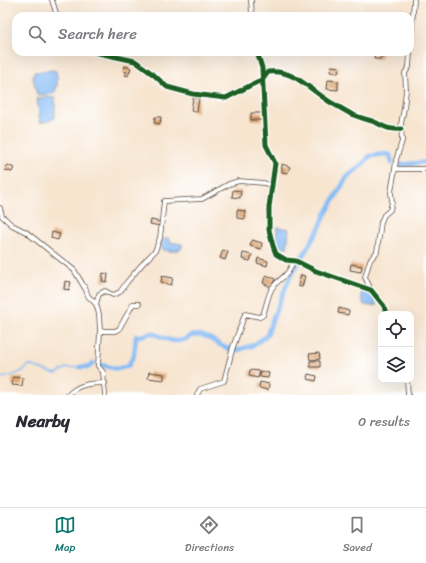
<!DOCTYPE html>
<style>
body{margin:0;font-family:Sriracha,sans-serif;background:#f7f7f7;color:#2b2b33}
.controls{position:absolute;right:12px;bottom:12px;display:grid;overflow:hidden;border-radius:8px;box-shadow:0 4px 16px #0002}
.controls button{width:36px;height:36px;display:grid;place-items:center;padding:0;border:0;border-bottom:1px solid #e1e1e2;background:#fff;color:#2b2b33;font:20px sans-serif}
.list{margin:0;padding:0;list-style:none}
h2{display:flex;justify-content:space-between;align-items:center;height:52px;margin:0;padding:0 16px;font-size:17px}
h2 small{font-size:13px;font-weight:400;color:#7c7c81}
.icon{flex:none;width:22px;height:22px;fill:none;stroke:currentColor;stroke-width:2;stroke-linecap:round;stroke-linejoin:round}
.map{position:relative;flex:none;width:426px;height:395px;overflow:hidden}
.search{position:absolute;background:#fff;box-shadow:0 4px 16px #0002;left:12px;right:12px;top:12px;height:44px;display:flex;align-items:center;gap:10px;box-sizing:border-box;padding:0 14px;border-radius:12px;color:#7c7c81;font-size:15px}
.sheet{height:112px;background:#fff}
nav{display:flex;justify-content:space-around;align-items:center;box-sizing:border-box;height:56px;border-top:1px solid #e1e1e2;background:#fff;font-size:11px;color:#7c7c81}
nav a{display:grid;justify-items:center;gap:2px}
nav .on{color:#0f766e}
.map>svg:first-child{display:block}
.water{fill:#85bcf5;stroke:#60738a}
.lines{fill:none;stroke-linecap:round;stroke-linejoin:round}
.stream{stroke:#85bcf5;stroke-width:1.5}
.canal{stroke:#85bcf5;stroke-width:4.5}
.building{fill:#dda675}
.minor-casing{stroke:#574639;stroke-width:5.5}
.minor{stroke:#fff;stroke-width:4}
.cycleway-casing{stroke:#fff;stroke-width:8}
.cycleway{stroke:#1b5e20;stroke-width:5}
</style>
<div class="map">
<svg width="426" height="395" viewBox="0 0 426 395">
<rect width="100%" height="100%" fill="#fff"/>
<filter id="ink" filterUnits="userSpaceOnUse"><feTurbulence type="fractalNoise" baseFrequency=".025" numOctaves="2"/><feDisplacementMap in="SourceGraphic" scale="8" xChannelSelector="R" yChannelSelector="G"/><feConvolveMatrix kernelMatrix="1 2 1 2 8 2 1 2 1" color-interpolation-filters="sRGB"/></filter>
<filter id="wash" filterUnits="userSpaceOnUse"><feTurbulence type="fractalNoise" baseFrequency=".012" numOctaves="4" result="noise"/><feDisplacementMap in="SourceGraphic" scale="16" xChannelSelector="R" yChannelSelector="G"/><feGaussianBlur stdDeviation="0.9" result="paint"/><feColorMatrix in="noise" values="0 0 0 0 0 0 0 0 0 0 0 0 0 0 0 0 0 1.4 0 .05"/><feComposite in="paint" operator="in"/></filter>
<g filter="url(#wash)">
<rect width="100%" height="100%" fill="#f7e5d0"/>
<path class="water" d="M53 70 56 71C58 78 58 89 53 94L37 95 33 78 34 72Z
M45 97 55 98V118L45 122H40L37 99Z
M277 227 289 229 287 248 276 245Z
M166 238H168L170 242 182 244V248C176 252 168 252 161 249 161 244 161 240 166 238Z
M362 291 370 293 377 305 371 306 364 305 361 296Z"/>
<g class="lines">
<path class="stream" d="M0 378C11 376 22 374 29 365L56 374 66 368 80 367"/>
<path class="canal" d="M399 165 426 162
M98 364 117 369 128 366 134 355 136 336C143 337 147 333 153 333 165 339 179 346 190 336L201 335 209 338 222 346 232 350H238L254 345 267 335 274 315 290 277 320 227 325 215 347 177 362 165 370 156 386 154 390 155 392 163
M80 367H89L93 363"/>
</g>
<g id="blocks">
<path class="building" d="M375 52 382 53 381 59H374Z
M125 66 131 68 128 76 125 75 127 72 123 71Z
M331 66 339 67 338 73 330 72Z
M328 80 338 81V90L327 89Z
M193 98 199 99 197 112 191 111Z
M251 113H262V120H251Z
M155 117H161L160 124 154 123Z
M282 164 290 167 288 173 282 172Z
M7 165 14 168 12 172 5 170Z
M233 190 241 191 240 198 232 197Z
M237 210 245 211V219L237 218Z
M151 220 161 222 160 226 150 224Z
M52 232 60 234 58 240 51 238Z
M252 240 262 243 261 249 250 246Z
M223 250 228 252 225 260 220 258Z
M243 253 252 255 250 261 242 259Z
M258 258 268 261 267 266 257 263Z
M351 264 362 266 361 272 350 270Z
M103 273 108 274 107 282 102 281Z
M266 275 275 279 271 287 263 283Z
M301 275 305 276 302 287 298 286Z
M162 276 173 278 171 285 161 282Z
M65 281 71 282 69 290 64 289Z
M339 308 349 311 348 315 338 313Z
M319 353 320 359 310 360 309 354Z
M310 361H320V367H310Z
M250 370 260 371 258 378 249 376Z
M261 371 269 373 268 378 260 377Z
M149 372 164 374V380L148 378Z
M308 374 317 376 316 381 307 379Z
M13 377 23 378 22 386 12 385Z
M260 382 269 384 268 390 259 388Z"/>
</g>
</g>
<g filter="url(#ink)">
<use href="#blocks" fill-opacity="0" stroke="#574639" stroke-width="1"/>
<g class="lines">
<g class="minor-casing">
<path id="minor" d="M52 0 57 16
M251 0 252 16
M94 52 135 61 154 75 167 87 193 94 226 98 263 79 268 72C294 69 309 89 330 102 337 106 344 110 351 114 358 117 365 119 372 121 385 126 385 130 401 129
M257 52 262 68 266 145 275 163 269 207V230L273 246 276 254 286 260 296 261 316 271 371 290 384 306 386 314
M395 169 396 160 402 141 401 124 404 108 406 90 405 73 409 67 414 0
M0 208 2 216 12 225 26 232 74 270 86 290 88 296 96 304 99 314 100 331 98 366 103 372 105 395
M371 290 365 277 370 260 377 252 381 222 384 215 390 210 392 202 391 192 395 169H426
M96 304 99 294 105 291 113 295 120 292 127 282 144 262 155 251 160 238 164 201 202 199 229 184 239 181 264 183 272 186
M100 331H115L119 329 133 304H139
M407 380 408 395
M68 395C78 384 91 383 105 383
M197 395 200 389 224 381 233 347 245 314 260 317 263 315C266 307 268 295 272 288 280 277 289 277 293 261"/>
</g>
<use href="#minor" class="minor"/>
<g class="cycleway-casing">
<path id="cycleway" d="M94 52 135 61 154 75 167 87 193 94 226 98 263 79 268 72C294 69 309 89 330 102 337 106 344 110 351 114 358 117 365 119 372 121 385 126 385 130 401 129
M257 52 262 68 266 145 275 163 269 207V230L273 246 276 254 286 260 296 261 316 271 371 290 384 306 386 314"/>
</g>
<use href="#cycleway" class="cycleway"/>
</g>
</g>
</svg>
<div class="controls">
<button><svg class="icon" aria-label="locate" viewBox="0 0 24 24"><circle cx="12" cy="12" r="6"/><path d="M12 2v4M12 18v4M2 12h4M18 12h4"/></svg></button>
<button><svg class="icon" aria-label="layers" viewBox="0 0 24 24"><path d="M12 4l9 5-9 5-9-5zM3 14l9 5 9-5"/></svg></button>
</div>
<div class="search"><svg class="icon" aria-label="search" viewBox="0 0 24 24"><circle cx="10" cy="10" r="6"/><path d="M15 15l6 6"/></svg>Search here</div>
</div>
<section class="sheet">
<h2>Nearby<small>0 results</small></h2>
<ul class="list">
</ul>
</section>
<nav>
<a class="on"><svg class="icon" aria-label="map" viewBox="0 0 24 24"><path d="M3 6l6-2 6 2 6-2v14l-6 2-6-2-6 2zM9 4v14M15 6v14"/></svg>Map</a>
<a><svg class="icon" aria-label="directions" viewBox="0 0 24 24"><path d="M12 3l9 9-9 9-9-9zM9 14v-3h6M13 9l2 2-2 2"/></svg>Directions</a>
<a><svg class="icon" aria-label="saved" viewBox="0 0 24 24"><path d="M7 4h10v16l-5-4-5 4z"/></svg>Saved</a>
</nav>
